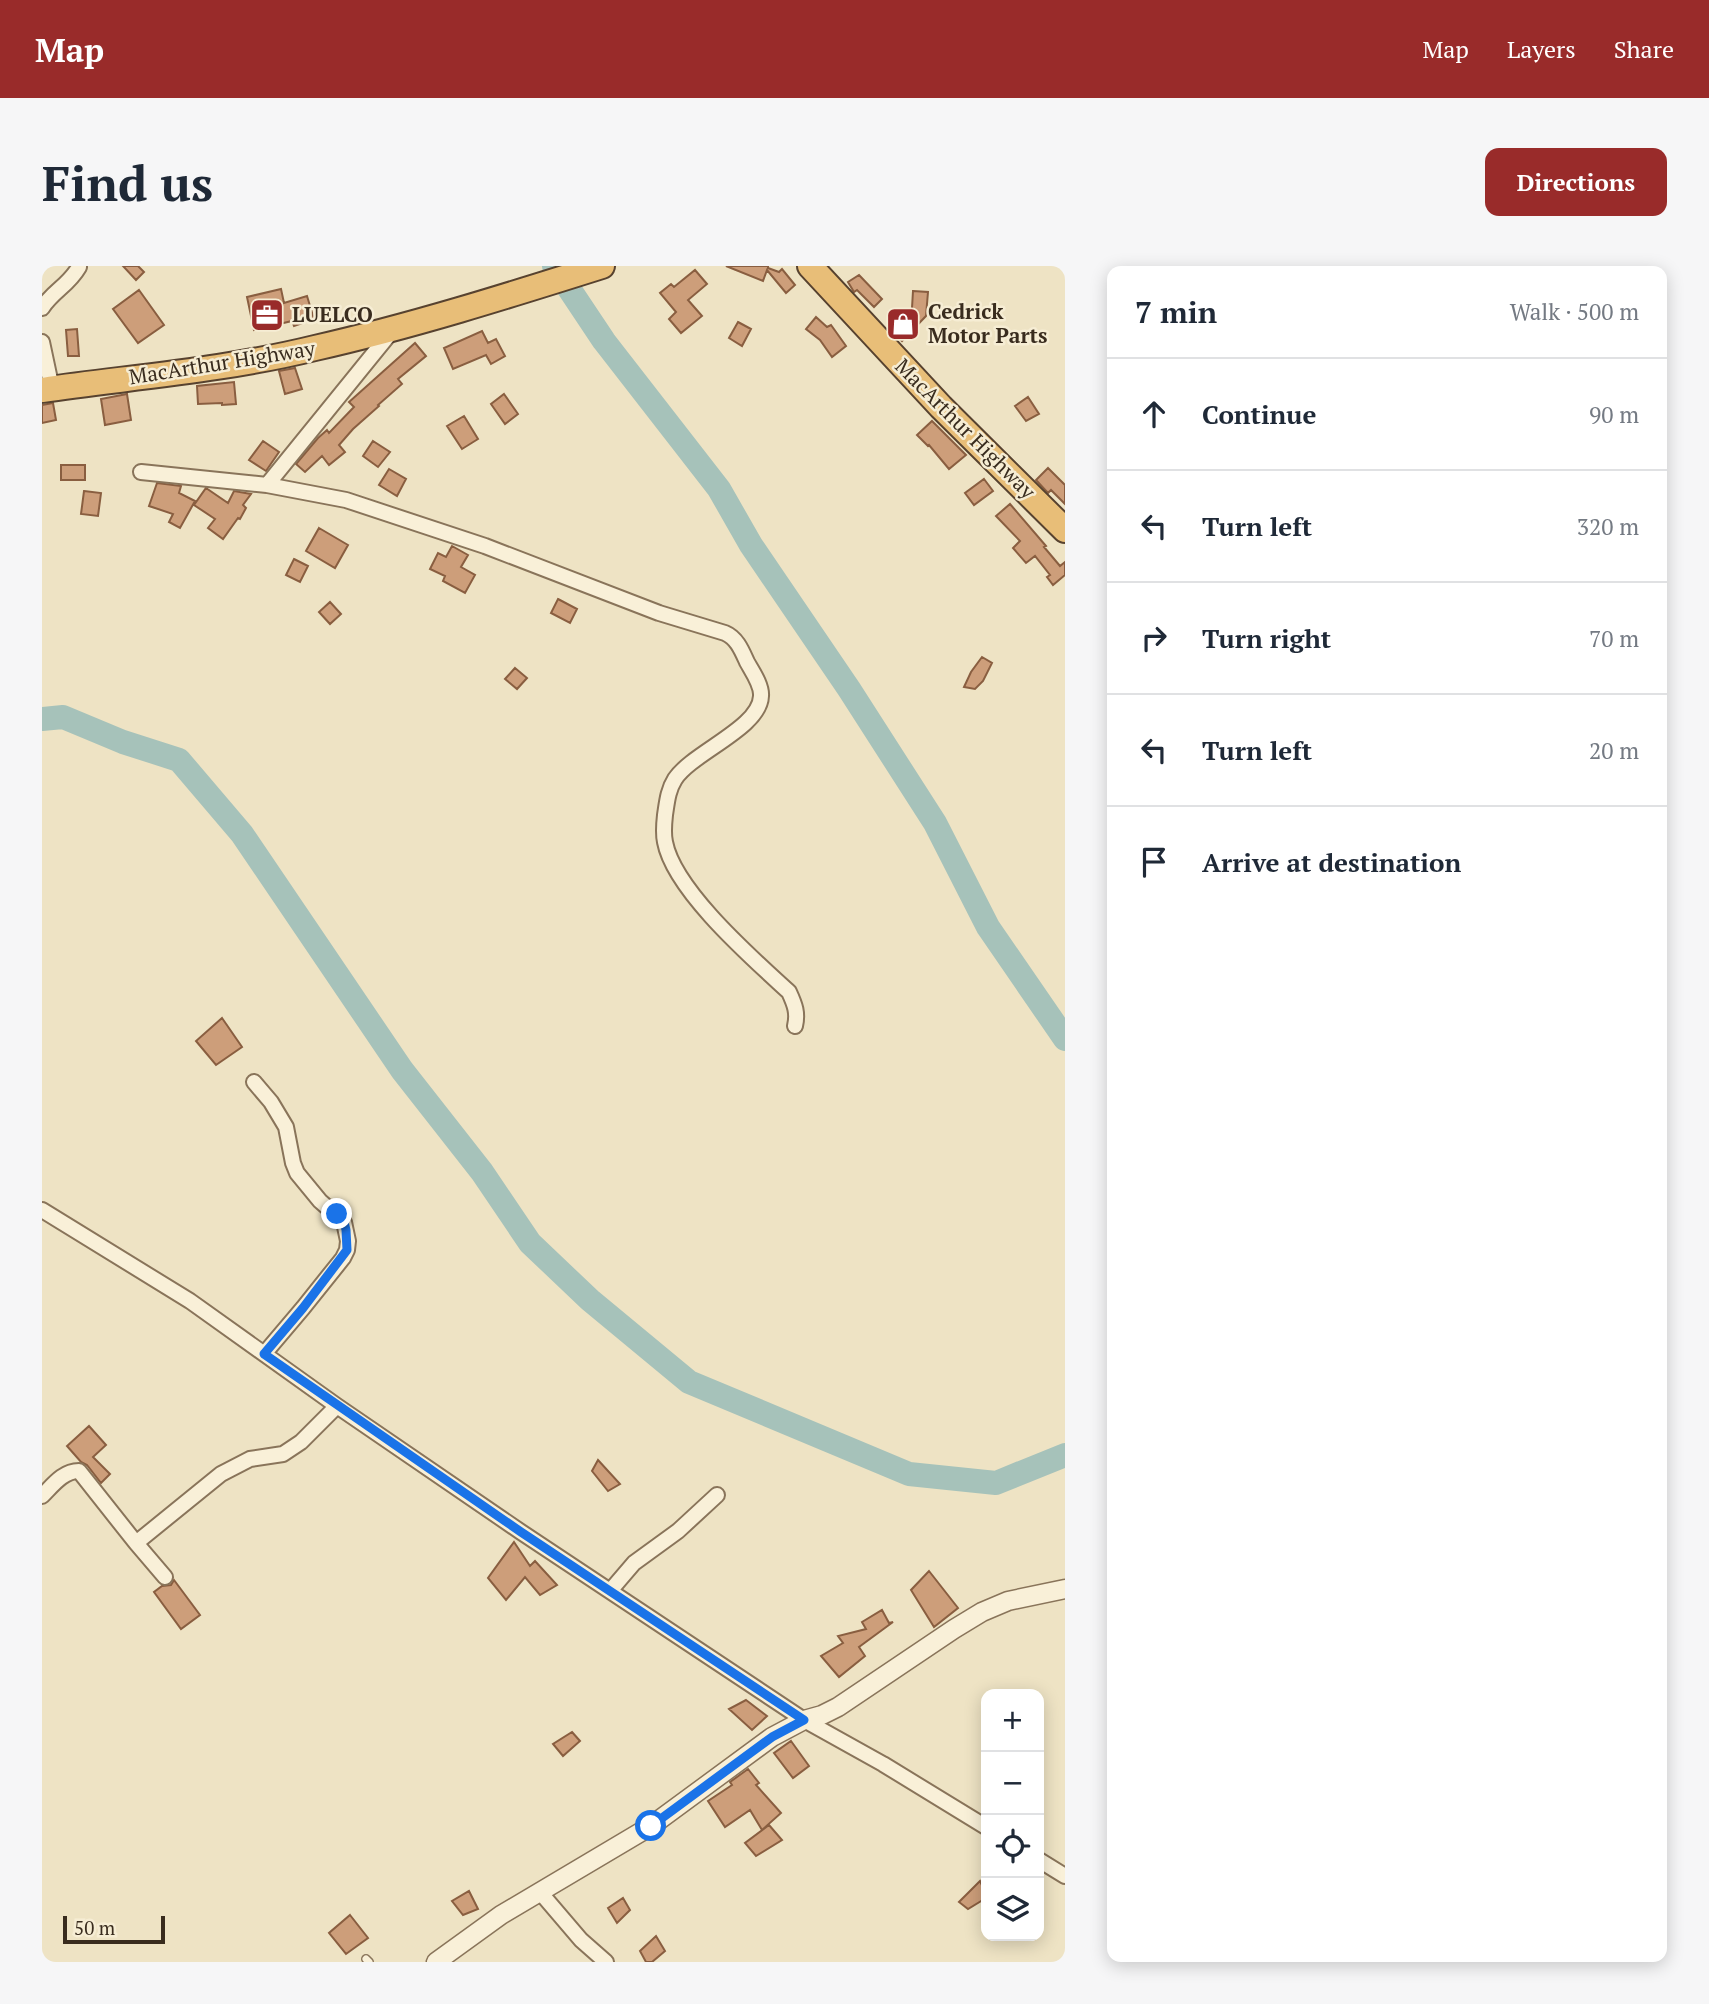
<!DOCTYPE html>
<meta charset="utf-8">
<style>
body{margin:0;font-family:"PT Serif",serif;background:#f6f6f7;color:#1f2937}
.controls{position:absolute;right:21px;bottom:21px;display:grid;overflow:hidden;border-radius:14px;box-shadow:0 4px 18px #0003}
.controls button{width:63px;height:63px;display:grid;place-items:center;padding:0;border:0;border-bottom:2px solid #e0e1e3;background:#fff;color:#1f2937;font:35px sans-serif}
.scale{position:absolute;left:21px;bottom:18px;width:102px;box-sizing:border-box;padding-left:7px;border:4px solid #392c1e;border-top:0;font-size:19px;line-height:24px;white-space:nowrap;color:#392c1e;-webkit-text-stroke:5px #f6edd4;paint-order:stroke}
.stop{position:absolute;width:21px;height:21px;margin:-16px;border:5px solid #1a73e8;border-radius:50%;background:#fff}
.stop.end{background:#1a73e8;border-color:#fff;box-shadow:0 2px 7px #0008}
.list{margin:0;padding:0;list-style:none}
h2{display:flex;justify-content:space-between;align-items:center;height:91px;margin:0;padding:0 28px;font-size:30px}
h2 small{font-size:23px;font-weight:400;color:#747a83}
.list li{display:grid;grid-template-columns:46px 1fr auto;gap:21px;align-items:center;box-sizing:border-box;height:112px;padding:0 28px;border-top:2px solid #e0e1e3}
.list b{display:block;font-size:26px;white-space:nowrap}
.list em{font-size:23px;font-style:normal;color:#747a83}
.icon{flex:none;width:38px;height:38px;fill:none;stroke:currentColor;stroke-width:2;stroke-linecap:round;stroke-linejoin:round}
.map{position:relative;flex:none;width:1023px;height:1696px;overflow:hidden;border-radius:14px}
header{display:flex;align-items:center;gap:42px;box-sizing:border-box;height:98px;padding:0 35px;background:#992b2a;color:#fff}
header strong{font-size:33px}
nav{display:flex;gap:38px;margin-inline-start:auto;font-size:24px}
.intro{display:flex;align-items:center;justify-content:space-between;box-sizing:border-box;height:168px;padding:0 42px}
h1{margin:0;font-size:49px}
.button{padding:18px 32px;border-radius:14px;background:#992b2a;color:#fff;font-size:24px;font-weight:700}
main{display:flex;gap:42px;padding:0 42px}
aside{flex:1;background:#fff;border-radius:14px;box-shadow:0 4px 18px #0003}
.map>svg:first-child{display:block}
.lines{fill:none;stroke-linecap:round;stroke-linejoin:round}
.river{stroke:#a6c2ba;stroke-width:24}
.building{fill:#cd9e7a;stroke:#895e40;stroke-width:2}
.service-casing{stroke:#89745a;stroke-width:10}
.minor-casing{stroke:#89745a;stroke-width:18}
.tertiary-casing{stroke:#89745a;stroke-width:21}
.trunk-casing{stroke:#57422f;stroke-width:28}
.service{stroke:#f9f0d8;stroke-width:7}
.minor{stroke:#f9f0d8;stroke-width:14}
.tertiary{stroke:#f9f0d8;stroke-width:18}
.trunk{stroke:#e8be78;stroke-width:24}
.route{stroke:#1a73e8;stroke-width:9}
.labels{text-anchor:middle;stroke-width:5;stroke-linejoin:round;paint-order:stroke}
.poi-label{font-size:21px;font-weight:bold;fill:#392c1e;stroke:#f6edd4;text-anchor:start}
.street-label{font-size:21px;fill:#392c1e;stroke:#f6edd4}
</style>
<header>
<strong>Map</strong>
<nav><a>Map</a><a>Layers</a><a>Share</a></nav>
</header>
<div class="intro"><h1>Find us</h1><a class="button">Directions</a></div>
<main>
<div class="map">
<svg width="1023" height="1696" viewBox="0 0 1023 1696">
<rect width="100%" height="100%" fill="#eee3c4"/>
<g class="lines">
<path class="river" d="M512 0 562 75 677 223 709 279 807 423 893 557 946 661 1023 773
M0 453 21 451 81 476 137 494 200 568 360 804 440 906 488 977 548 1034 647 1116 867 1208 954 1217 1023 1189"/>
</g>
<path class="building" d="M81 0H96L102 6 94 14Z
M684 0H726V2L737 6 740 3 753 19 744 27 725 4 721 15Z
M653 4 665 18 646 34 660 50 639 67 627 53 634 46 618 27 629 18 632 21Z
M817 9 840 33 832 41 815 24 812 26 806 16Z
M239 23 242 37 265 30 272 53 252 60 250 55 212 64 205 31Z
M97 24 122 59 96 77 71 43Z
M871 25 886 26 884 50 860 75 848 63 870 42Z
M774 51 785 61 789 59 804 80 790 91 778 74 764 63Z
M696 56 709 63 700 80 687 72Z
M35 63 37 90H26L24 64Z
M440 65 446 77 454 73 463 90 449 98 444 89 411 103 402 82Z
M373 77 384 90 356 113 360 118 336 139 337 140 311 163 297 179 303 186 287 199 280 190 263 206 254 198 276 172 285 164 287 167 312 141 307 136Z
M253 102 260 123 243 128 237 105Z
M192 116 194 138 180 139V137L156 138 155 120Z
M85 128 89 154 63 159 59 133Z
M462 128 476 148 463 158 449 138Z
M986 131 997 148 984 155 973 140Z
M11 137 14 154 0 157V139Z
M422 150 436 173 420 183 405 160Z
M890 155 924 189 907 203 887 179 886 180 875 169Z
M221 175 237 186 224 205 207 194Z
M331 175 348 186 336 201 321 190Z
M19 199H43V214H19Z
M1006 202 1023 219V238L1009 224 1006 227 994 214Z
M347 203 364 213 355 230 337 219Z
M942 213 951 225 932 239 923 227Z
M115 217 139 220 137 227 153 235 138 262 127 256 131 248 107 240Z
M164 222 186 237 192 225 209 228 201 239 204 242 198 253 196 252 181 273 166 262 173 253 152 239Z
M42 225 59 227 56 250 39 248Z
M968 238 1004 280 1002 281 1018 300 1023 296V309L1011 319 1005 311 1008 309 993 290 984 297 971 282 978 275 954 250Z
M277 262 306 279 293 302 264 285Z
M410 280 426 289 419 301 433 309 423 327 401 315 403 310 388 303 396 287 404 291Z
M252 293 266 300 258 316 244 309Z
M516 333 535 343 528 357 509 347Z
M288 336 299 348 288 358 277 346Z
M940 391 950 397 941 415 933 423 922 421 929 406Z
M473 402 485 412 475 423 463 413Z
M180 752 200 781 174 799 154 775Z
M47 1160 64 1179 51 1191 68 1208 59 1217 45 1199 39 1196 25 1180Z
M556 1194 578 1218 566 1225 550 1205Z
M472 1276 488 1300 493 1295 515 1319 498 1329 483 1311 464 1334 446 1312Z
M887 1305 916 1342 892 1361 869 1324Z
M132 1314 158 1349 139 1363 112 1326 120 1320 129 1319Z
M840 1344 847 1357 851 1356 817 1381 823 1390 797 1411 779 1390 801 1377 796 1370 824 1363 820 1356Z
M704 1434 725 1450 710 1464 687 1443Z
M530 1466 538 1475 521 1490 511 1478Z
M749 1475 767 1500 751 1512 732 1487Z
M706 1503 717 1517 714 1519 739 1547 720 1564 708 1544 683 1561 666 1535 690 1519 688 1516Z
M727 1559 740 1574 714 1590 703 1577Z
M938 1615 944 1628V1632L926 1643 917 1636Z
M427 1625 436 1643 421 1649 410 1635Z
M581 1632 588 1644 575 1657 566 1642Z
M308 1649 326 1672 304 1688 287 1667Z
M614 1670 623 1685 610 1696H604L598 1685Z"/>
<g class="lines">
<g class="service-casing">
<path id="service" d="M324 1693 327 1696"/>
</g>
<g class="minor-casing">
<path id="minor" d="M0 42C12 24 26 20 37 1
M0 76 10 123
M99 206 225 219 304 234 443 280 617 347 683 367C695 372 700 385 705 396 710 405 720 419 719 430 718 462 651 486 633 513 626 524 625 536 623 549 622 558 621 567 623 576 632 624 710 692 747 726 753 739 756 747 753 760
M225 219 350 65
M212 816 229 836 244 861 251 897 255 907 278 935 302 956 306 975 305 984 301 992 261 1042 222 1088
M0 944 148 1035 295 1140 479 1266 762 1454 841 1498 944 1561
M0 1230C11 1219 21 1205 37 1205L94 1277 179 1208 208 1193 241 1188 259 1176 295 1140
M94 1277 123 1311
M568 1325 592 1297 636 1265 675 1229
M997 1594 1023 1610
M498 1626 539 1674 564 1696"/>
</g>
<g class="tertiary-casing">
<path id="tertiary" d="M394 1696 459 1649 609 1560 730 1471 762 1454 780 1449 796 1441 912 1363 940 1346 966 1335 1023 1323"/>
</g>
<g class="trunk-casing">
<path id="trunk" d="M768 0 899 141 1023 264
M0 124C91 111 184 104 273 82 370 60 465 30 560 0"/>
</g>
<use href="#service" class="service"/>
<use href="#minor" class="minor"/>
<use href="#tertiary" class="tertiary"/>
<use href="#trunk" class="trunk"/>
</g>
<g class="lines">
<path class="route" d="M295 948 302 956 304 964 305 984 261 1042 222 1088 479 1266 762 1454 730 1471 609 1560"/>
</g>
<defs>
<g id="office-square" transform="scale(1.75)"><rect x="-9" y="-9" width="18" height="18" rx="4" fill="#992b2a" stroke="#f6edd4"/><path d="M-6-3h4V-5.5h4V-3h4V5H-6ZM-1-4.5V-3h2v-1.5ZM-6 0V1H6V0Z" fill="#fff"/></g>
<g id="shop-square" transform="scale(1.75)"><rect x="-9" y="-9" width="18" height="18" rx="4" fill="#992b2a" stroke="#f6edd4"/><path d="M-5-2.5h2.3a2.7 3.5 0 0 1 5.4 0H5L5.5 6h-11ZM-1.5-2.5h3a1.5 2.3 0 0 0-3 0Z" fill="#fff"/></g>
</defs>
<g fill-rule="evenodd">
<use href="#office-square" x="225" y="49"/>
<use href="#shop-square" x="861" y="58"/>
</g>
<g class="labels">
<g class="poi-label">
<text x="886" y="53">Cedrick<tspan x="886" dy="24">Motor Parts</tspan></text>
<text x="250" y="56">LUELCO</text>
</g>
<g class="street-label">
<text transform="translate(180 97) rotate(-9)" y="7">MacArthur Highway</text>
<text transform="translate(923 163) rotate(45)" y="7">MacArthur Highway</text>
</g>
</g>
</svg>
<div class="controls">
<button>+</button>
<button>−</button>
<button><svg class="icon" aria-label="locate" viewBox="0 0 24 24"><circle cx="12" cy="12" r="6"/><path d="M12 2v4M12 18v4M2 12h4M18 12h4"/></svg></button>
<button><svg class="icon" aria-label="layers" viewBox="0 0 24 24"><path d="M12 4l9 5-9 5-9-5zM3 14l9 5 9-5"/></svg></button>
</div>
<div class="scale">50 m</div>
<div class="stop" style="left:609px;top:1560px"></div>
<div class="stop end" style="left:295px;top:948px"></div>
</div>
<aside>
<h2>7 min<small>Walk · 500 m</small></h2>
<ul class="list">
<li><svg class="icon" aria-label="ahead" viewBox="0 0 24 24"><path d="M12 20V5M6 11l6-6 6 6"/></svg><div><b>Continue</b></div><em>90 m</em></li>
<li><svg class="icon" aria-label="left" viewBox="0 0 24 24"><path d="M17 20v-9H6M10 6l-5 5 5 5"/></svg><div><b>Turn left</b></div><em>320 m</em></li>
<li><svg class="icon" aria-label="right" viewBox="0 0 24 24"><path d="M7 20v-9h11M14 6l5 5-5 5"/></svg><div><b>Turn right</b></div><em>70 m</em></li>
<li><svg class="icon" aria-label="left" viewBox="0 0 24 24"><path d="M17 20v-9H6M10 6l-5 5 5 5"/></svg><div><b>Turn left</b></div><em>20 m</em></li>
<li><svg class="icon" aria-label="arrive" viewBox="0 0 24 24"><path d="M6 21V4h12l-3 4 3 4H6"/></svg><div><b>Arrive at destination</b></div></li>
</ul>
</aside>
</main>
